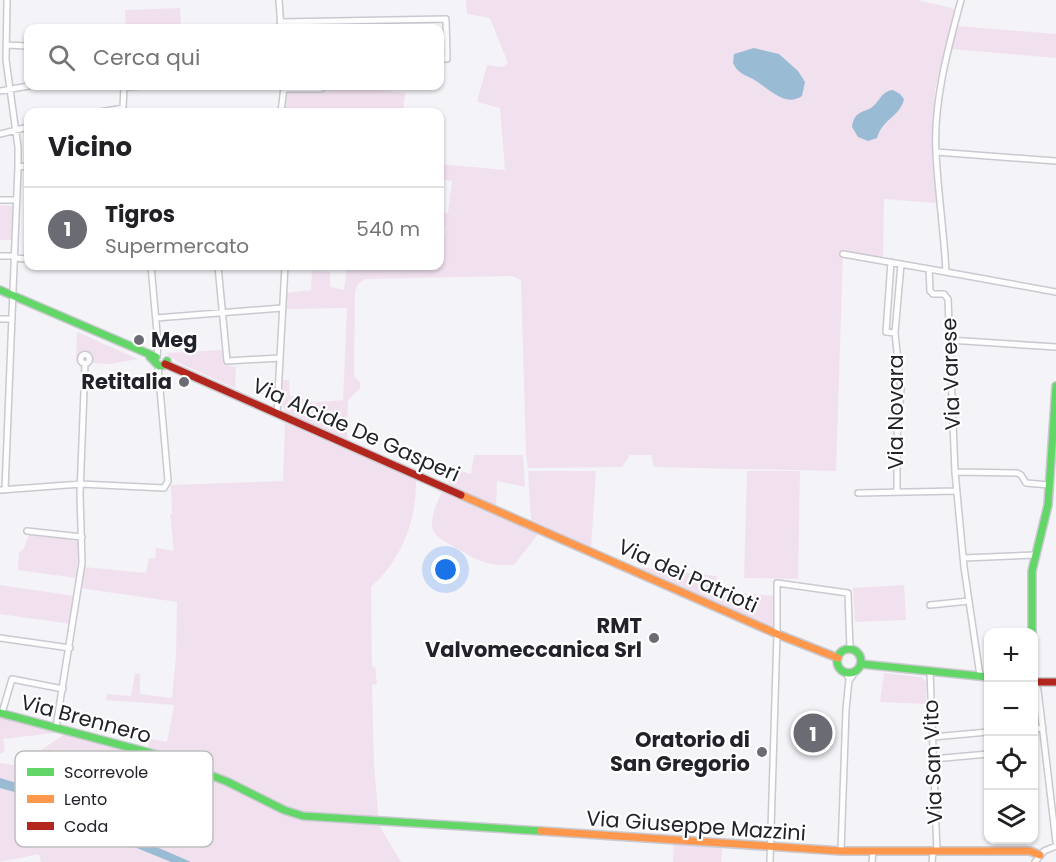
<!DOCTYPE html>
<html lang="it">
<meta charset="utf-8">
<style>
body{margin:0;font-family:Poppins,sans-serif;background:#f2f2f2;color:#202124}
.controls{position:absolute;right:18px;bottom:18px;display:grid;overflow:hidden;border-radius:12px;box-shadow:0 2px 4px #0004}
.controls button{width:54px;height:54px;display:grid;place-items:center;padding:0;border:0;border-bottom:2px solid #e0e0e0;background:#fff;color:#202124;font:30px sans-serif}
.you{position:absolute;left:446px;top:570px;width:21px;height:21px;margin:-15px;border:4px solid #fff;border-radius:50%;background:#1a73e8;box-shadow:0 0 0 9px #1a73e833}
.badge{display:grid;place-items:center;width:39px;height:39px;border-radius:50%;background:#6b6b73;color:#fff;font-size:20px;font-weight:700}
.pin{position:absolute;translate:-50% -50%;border:3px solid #fff;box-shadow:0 2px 6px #0006}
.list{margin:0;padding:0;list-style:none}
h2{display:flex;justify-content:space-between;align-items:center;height:78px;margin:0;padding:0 24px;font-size:26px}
h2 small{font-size:20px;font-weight:400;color:#757577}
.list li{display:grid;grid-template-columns:39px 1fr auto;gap:18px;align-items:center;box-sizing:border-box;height:84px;padding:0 24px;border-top:2px solid #e0e0e0}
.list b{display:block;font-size:22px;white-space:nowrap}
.list p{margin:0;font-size:20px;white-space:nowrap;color:#757577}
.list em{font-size:20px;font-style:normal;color:#757577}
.icon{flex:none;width:33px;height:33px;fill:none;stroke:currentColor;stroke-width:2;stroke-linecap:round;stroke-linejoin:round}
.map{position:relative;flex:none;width:1056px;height:862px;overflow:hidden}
.search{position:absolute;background:#fff;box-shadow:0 2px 4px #0004;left:24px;top:24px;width:420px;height:66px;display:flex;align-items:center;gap:15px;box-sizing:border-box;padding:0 21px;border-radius:12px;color:#757577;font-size:22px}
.panel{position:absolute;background:#fff;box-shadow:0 2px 4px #0004;left:24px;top:108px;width:420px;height:162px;border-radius:12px}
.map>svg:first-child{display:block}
.green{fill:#f1e1ef}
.water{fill:#99bcd4}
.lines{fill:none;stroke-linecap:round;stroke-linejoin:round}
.street-casing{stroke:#c9c9d0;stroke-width:8}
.fast-casing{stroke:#c9c9d0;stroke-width:10}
.slow-casing{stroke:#c9c9d0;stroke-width:10}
.jam-casing{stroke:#c9c9d0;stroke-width:10}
.street{stroke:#fdfdfe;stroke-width:5}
.fast{stroke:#63d668;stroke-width:7}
.slow{stroke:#ff974d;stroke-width:7}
.jam{stroke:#b3261e;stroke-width:7}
.poi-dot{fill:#6b6b73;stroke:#fff;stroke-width:2}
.labels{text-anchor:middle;stroke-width:4.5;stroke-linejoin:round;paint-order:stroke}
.poi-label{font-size:21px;font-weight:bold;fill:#22222b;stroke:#fff;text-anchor:end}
.street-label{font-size:21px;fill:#22222b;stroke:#fff}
.key{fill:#fff;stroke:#bdbdbf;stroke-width:1.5}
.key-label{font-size:16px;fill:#22222b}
</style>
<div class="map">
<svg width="1056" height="862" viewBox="0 0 1056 862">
<rect width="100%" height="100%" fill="#f3f3f8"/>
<path class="green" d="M466 0H917L956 9 935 89 932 155 936 203 884 199 883 258 843 251 836 471 654 467 651 455H630L622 467 528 468 526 454 521 280 512 276 365 279 358 284 355 291 354 376 360 382V388L348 400 347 439 289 415C278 406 281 393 281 380H289L290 396H298L310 403 343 400 347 308 285 309 286 293 311 290 312 271 330 272V287L344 290 347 266H440V246H443L446 227 440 226V212L448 213 452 181 440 179V164L505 170 500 108 477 102 487 65 502 67 508 63 490 18 467 14Z
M180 8 181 28H126L125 10Z
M958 26 1056 34V58L951 49Z
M329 86H346L405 93 403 112H283L286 96 290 90 318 93Z
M0 205 13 206 12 240H0Z
M77 332 138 359 109 364 93 363 89 367H81L76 362Z
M222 350 223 365 236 367 235 388 177 362 166 353Z
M285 423 347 450V446L416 478C417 520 402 559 371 587L372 667H375L377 684 372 685 374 765 379 825 401 862H41L39 854 0 862V763L34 768 41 750 65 734 70 736 75 733 147 751 150 739 167 742 174 705 106 700 107 694 131 696 135 673 140 674V694L172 698 176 657 177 602 79 588 84 567 146 573 149 558H155L156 548 174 551 170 514H172L171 485 283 481Z
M474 455H523L525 487 497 481 496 506 449 485 455 469 471 474Z
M528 471H596L591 547 531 521Z
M747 471H800L798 579 744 578Z
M442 492 538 534 514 565C485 566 477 560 453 546 447 542 438 539 434 532 428 521 437 502 442 492Z
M29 535 79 540 76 578 18 570 19 553 24 548Z
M636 567 717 576 715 592 730 596 732 592 775 596V626L772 628Z
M0 585 75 596 71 624 0 614Z
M904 585 906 620 855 622 853 588Z
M884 673 922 677 926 682V704L880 702Z
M0 713 69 731 3 739 5 751 0 754Z
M674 844 722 847 721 862H673Z"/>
<path class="water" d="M754 48 779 54 798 71 805 82 802 96C786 107 771 91 759 83 749 75 739 76 733 63L734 54Z
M893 90 900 94 904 99C900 117 883 118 877 138L868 141 858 137 852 127C854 113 860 113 871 108 880 102 881 91 893 90Z
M0 778 40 790 129 835 191 862H171L132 846 40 799 0 788Z"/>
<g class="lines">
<g class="street-casing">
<path id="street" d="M279 0 281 28
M961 0C948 48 933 103 936 153 938 193 944 232 946 272L929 269 930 291 933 294H944L948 299 955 472 964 567 980 676
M280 22 446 19 447 59H440
M6 45 28 46
M124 87 144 86
M284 89H321L323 86
M0 91 29 86
M100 112 123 108 124 86
M281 112 284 87
M0 134 28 127
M936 152 1056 161
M18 167 28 166
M0 200H16
M843 254 929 269
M0 256H15
M15 258 28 259
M891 262 886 332 895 333
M151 266 158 344 157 356
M218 266 227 361 280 358
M946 272 1056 292
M156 318 282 308
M0 319H12
M949 340 1056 347
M80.5 359a4.5 4.5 0 1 1 9 0a4.5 4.5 0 1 1-9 0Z
M277 413 285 266
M955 472 1017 473 1021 475 1026 483 1049 485
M0 490 81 484 164 488 168 481 158 366
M5 490 18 167V147L6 60 7 0
M897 492V437L901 390 895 333 901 264
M858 493 957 491
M27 531 82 537
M963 558 1035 555
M930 605 969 601
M0 638 70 648
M930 672 937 852
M849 681 855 672
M1034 682 1038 690 1056 842
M2 713 12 679 63 689
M56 727 82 563 80 494 85 364
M1034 729 1043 728
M933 737 988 732
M933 759 988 754
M841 851 846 710 849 679 846 672
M770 862 777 634V583L848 593 850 649
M872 862 873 852
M932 862 933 852
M1035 862 1044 851 1056 846"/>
</g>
<g class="fast-casing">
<path id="fast" d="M0 290 156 357
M150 357 159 366 165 365 167 361
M1032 632V571L1048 505 1056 386
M837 661a12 12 0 1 1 24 0a12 12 0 1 1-24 0Z
M861 664 988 677
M0 713 162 756 228 782 284 810 303 816 541 831"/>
</g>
<g class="slow-casing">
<path id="slow" d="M461 495 777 634 838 658
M541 831 841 851H1030L1040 855"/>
</g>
<g class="jam-casing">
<path id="jam" d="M165 364 461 495
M1034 682H1056"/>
</g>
<use href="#street" class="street"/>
<use href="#fast" class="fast"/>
<use href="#slow" class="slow"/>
<use href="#jam" class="jam"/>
</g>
<g class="poi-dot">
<circle cx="139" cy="340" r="6"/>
<circle cx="184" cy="382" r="6"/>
<circle cx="654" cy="638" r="6"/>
<circle cx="762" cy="752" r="6"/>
</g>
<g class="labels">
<g class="poi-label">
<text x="151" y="347" text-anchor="start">Meg</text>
<text x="172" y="389">Retitalia</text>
<text x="642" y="633">RMT<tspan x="642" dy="24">Valvomeccanica Srl</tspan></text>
<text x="750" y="747">Oratorio di<tspan x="750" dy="24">San Gregorio</tspan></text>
</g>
<g class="street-label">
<text transform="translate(951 374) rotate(-92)" y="7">Via Varese</text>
<text transform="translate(896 412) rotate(-90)" y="7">Via Novara</text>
<text transform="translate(356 430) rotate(24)" y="7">Via Alcide De Gasperi</text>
<text transform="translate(688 576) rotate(24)" y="7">Via dei Patrioti</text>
<text transform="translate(86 719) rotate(15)" y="7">Via Brennero</text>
<text transform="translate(933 762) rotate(-92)" y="7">Via San Vito</text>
<text transform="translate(696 826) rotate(4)" y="7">Via Giuseppe Mazzini</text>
</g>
</g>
<rect x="15" y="751" width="198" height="96" rx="9" class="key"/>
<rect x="27" y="768" width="27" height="8" fill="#63d668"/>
<rect x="27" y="795" width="27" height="8" fill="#ff974d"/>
<rect x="27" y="822" width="27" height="8" fill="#b3261e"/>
<g class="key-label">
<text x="64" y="778">Scorrevole</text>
<text x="64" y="805">Lento</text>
<text x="64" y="832">Coda</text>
</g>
</svg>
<div class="controls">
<button>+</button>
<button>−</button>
<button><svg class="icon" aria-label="locate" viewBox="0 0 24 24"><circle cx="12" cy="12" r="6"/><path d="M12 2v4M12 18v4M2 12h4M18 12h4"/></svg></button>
<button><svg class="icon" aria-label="layers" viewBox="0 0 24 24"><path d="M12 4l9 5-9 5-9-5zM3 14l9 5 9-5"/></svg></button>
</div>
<div class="you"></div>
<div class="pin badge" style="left:813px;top:733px">1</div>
<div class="search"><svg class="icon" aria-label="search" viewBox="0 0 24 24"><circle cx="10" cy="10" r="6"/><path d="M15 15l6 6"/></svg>Cerca qui</div>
<section class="panel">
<h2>Vicino<small></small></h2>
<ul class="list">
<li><span class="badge">1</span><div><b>Tigros</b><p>Supermercato</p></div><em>540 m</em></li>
</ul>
</section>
</div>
